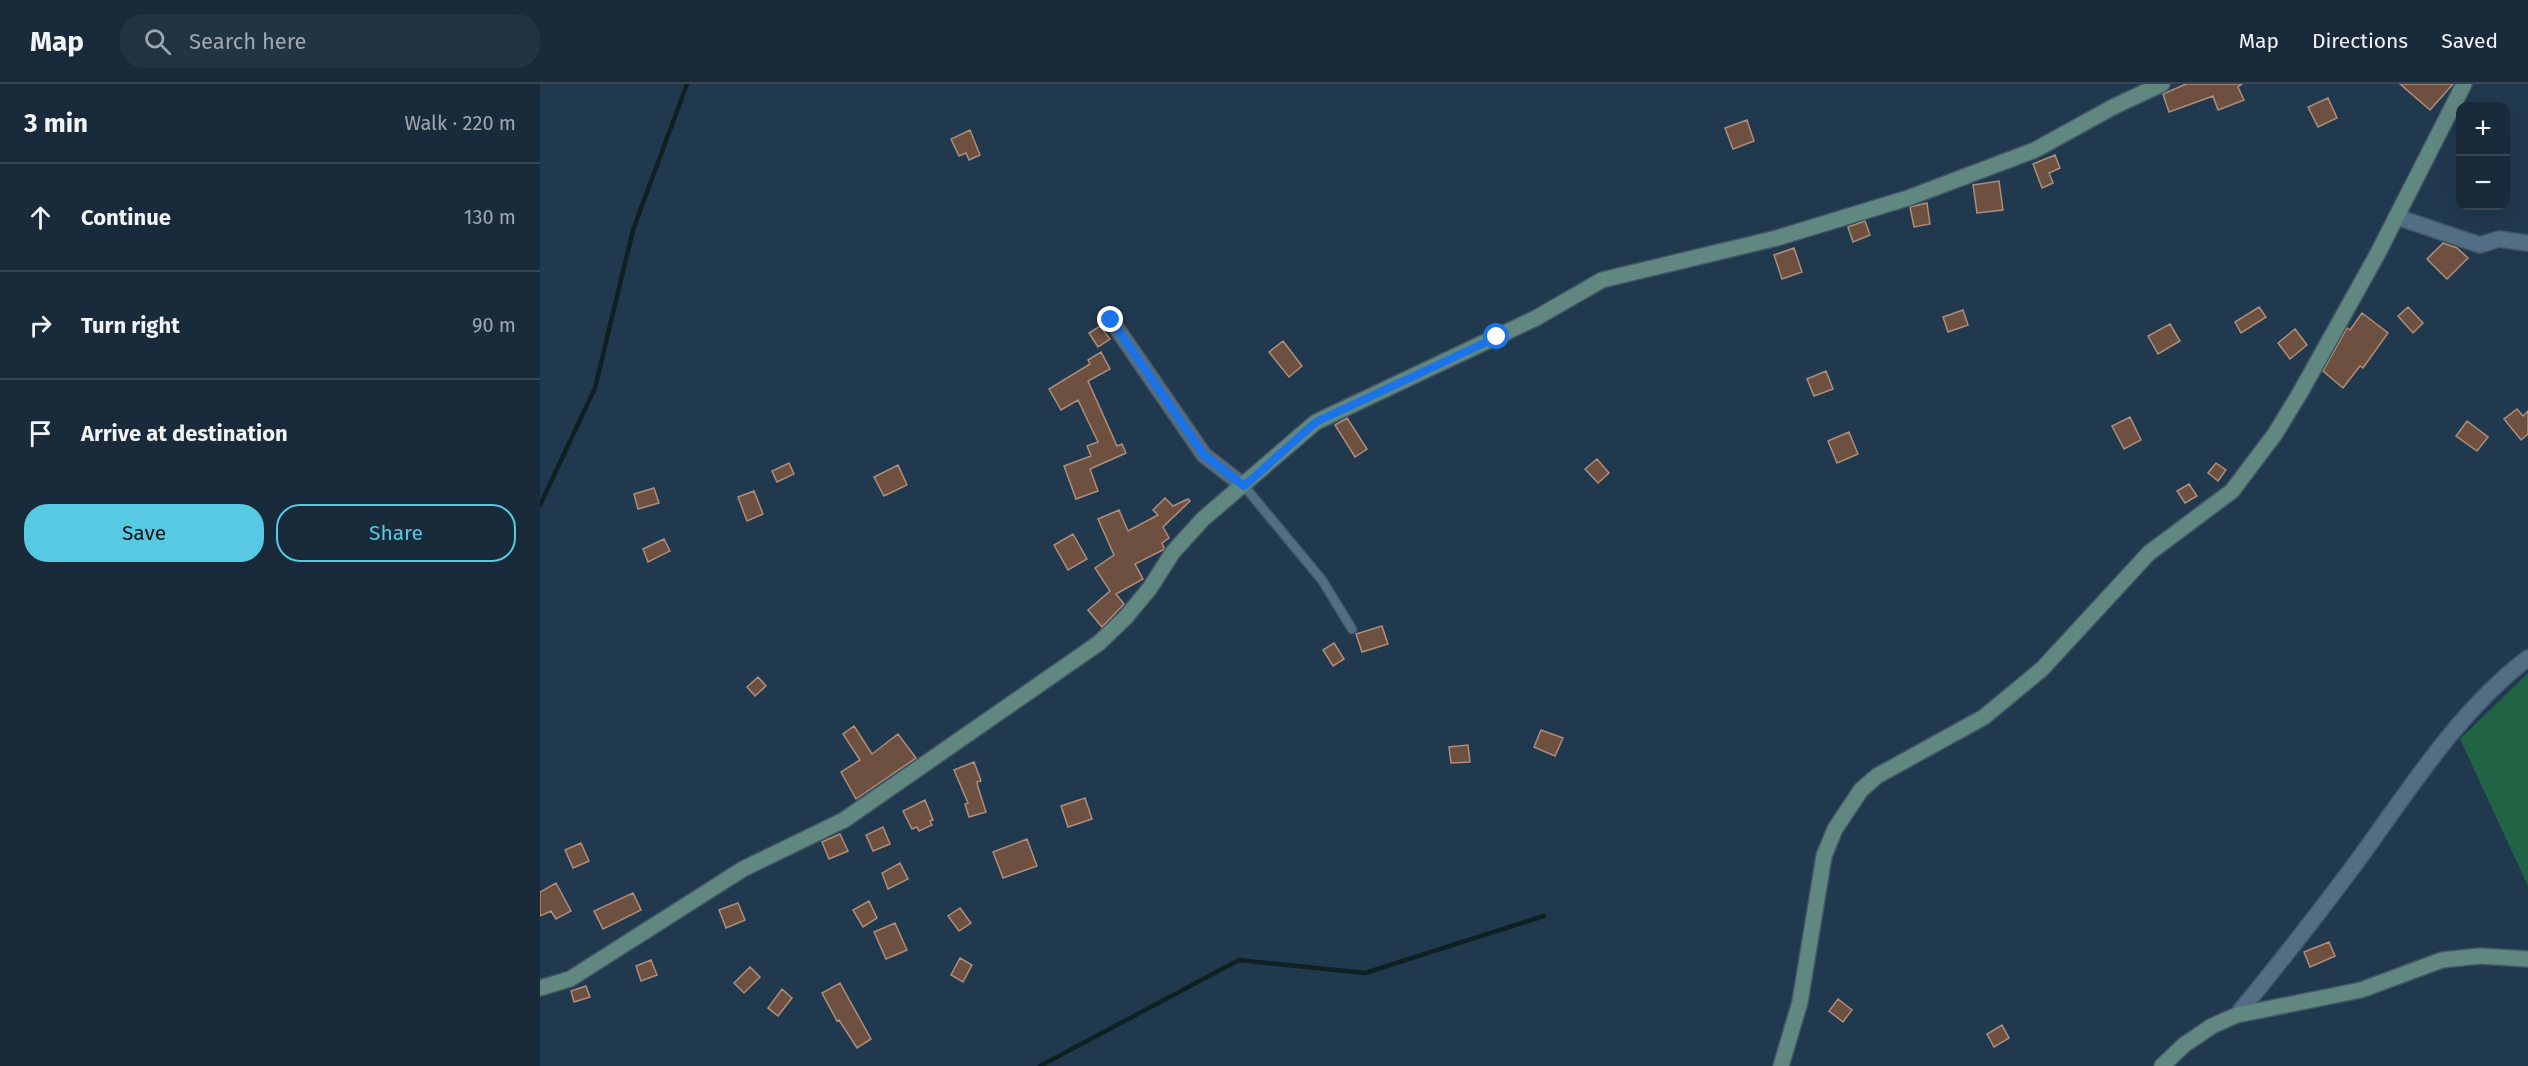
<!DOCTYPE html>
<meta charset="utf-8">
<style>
body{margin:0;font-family:"Fira Sans",sans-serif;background:#223342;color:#f1f3f6}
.controls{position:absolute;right:18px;top:18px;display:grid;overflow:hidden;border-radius:12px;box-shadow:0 6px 24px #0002}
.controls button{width:54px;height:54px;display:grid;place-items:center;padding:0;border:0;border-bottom:2px solid #374754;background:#192b3a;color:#f1f3f6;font:30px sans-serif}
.stop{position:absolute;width:18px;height:18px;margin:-14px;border:4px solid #1a73e8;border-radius:50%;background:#fff}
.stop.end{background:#1a73e8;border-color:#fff;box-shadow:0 2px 6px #0008}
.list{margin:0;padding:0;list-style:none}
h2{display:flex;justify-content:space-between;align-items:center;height:78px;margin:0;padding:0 24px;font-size:26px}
h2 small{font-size:20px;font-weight:400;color:#9fa7af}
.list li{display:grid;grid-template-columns:39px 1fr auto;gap:18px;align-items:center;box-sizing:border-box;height:108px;padding:0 24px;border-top:2px solid #374754}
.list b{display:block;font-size:22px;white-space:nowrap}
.list em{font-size:20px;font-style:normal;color:#9fa7af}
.actions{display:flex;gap:12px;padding:18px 24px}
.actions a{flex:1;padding:14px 0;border:2px solid #58c9e3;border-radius:24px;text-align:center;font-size:21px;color:#58c9e3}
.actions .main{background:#58c9e3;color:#111}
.icon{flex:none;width:33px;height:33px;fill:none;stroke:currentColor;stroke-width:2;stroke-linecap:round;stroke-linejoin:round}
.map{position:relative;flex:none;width:1988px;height:982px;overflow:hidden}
header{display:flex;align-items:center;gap:36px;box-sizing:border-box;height:84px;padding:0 30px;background:#192b3a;border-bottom:2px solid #374754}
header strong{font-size:28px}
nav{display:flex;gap:33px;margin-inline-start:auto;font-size:21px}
.search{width:420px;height:54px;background:#223342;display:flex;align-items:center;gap:15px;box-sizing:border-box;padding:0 21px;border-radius:24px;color:#9fa7af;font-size:22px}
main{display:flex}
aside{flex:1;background:#192b3a}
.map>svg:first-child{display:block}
.green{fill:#206345}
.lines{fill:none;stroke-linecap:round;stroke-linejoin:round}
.stream{stroke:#0e2022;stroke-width:4.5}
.building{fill:#6d503f;stroke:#ae8e7b;stroke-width:1.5}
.lane-casing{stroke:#425768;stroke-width:11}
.street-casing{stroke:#425768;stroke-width:18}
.secondary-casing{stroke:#425768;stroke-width:18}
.lane{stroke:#536d84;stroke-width:8}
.street{stroke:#536d84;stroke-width:15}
.secondary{stroke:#608780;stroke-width:15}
.route{stroke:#1a73e8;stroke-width:8}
</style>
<header>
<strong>Map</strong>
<div class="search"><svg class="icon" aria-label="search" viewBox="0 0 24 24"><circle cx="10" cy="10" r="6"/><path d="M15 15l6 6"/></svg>Search here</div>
<nav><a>Map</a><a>Directions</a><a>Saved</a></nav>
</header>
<main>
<aside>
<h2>3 min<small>Walk · 220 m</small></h2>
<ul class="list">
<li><svg class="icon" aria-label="ahead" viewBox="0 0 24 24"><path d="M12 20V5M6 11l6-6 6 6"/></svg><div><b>Continue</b></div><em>130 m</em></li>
<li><svg class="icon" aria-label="right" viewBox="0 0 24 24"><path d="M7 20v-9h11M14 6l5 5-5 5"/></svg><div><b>Turn right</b></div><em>90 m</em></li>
<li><svg class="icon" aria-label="arrive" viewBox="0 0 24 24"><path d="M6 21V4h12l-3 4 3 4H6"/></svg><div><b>Arrive at destination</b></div></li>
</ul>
<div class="actions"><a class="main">Save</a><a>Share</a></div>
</aside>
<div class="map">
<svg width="1988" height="982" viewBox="0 0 1988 982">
<rect width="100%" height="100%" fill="#21394e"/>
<path class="green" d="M1988 589V802L1920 655Z"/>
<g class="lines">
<path class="stream" d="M0 421 55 304 93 146 147 0
M500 982 699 876 825 889 1004 832"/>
</g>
<path class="building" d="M1646 0H1702L1698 3 1704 16 1678 26 1673 12 1629 28 1623 10Z
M1860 0H1913L1890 26Z
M1788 14 1797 34 1778 43 1768 23Z
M1207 36 1214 57 1193 65 1185 44Z
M430 46 440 71 429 76 426 69 419 72 411 55Z
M1515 71 1520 84 1509 89 1513 99 1502 104 1493 80Z
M1459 97 1463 126 1437 129 1433 101Z
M1387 119 1390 140 1374 143 1370 123Z
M1325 137 1330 151 1313 158 1308 143Z
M1903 159 1917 164 1928 174 1907 195 1887 175Z
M1254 164 1262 188 1242 195 1234 171Z
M1719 223 1726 233 1701 249 1695 238Z
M1868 223 1883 239 1873 249 1858 232Z
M1423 226 1428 241 1408 248 1403 233Z
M1822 229 1848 249 1823 284 1820 282 1803 304 1783 287 1807 244 1810 246Z
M1630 240 1640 257 1618 270 1608 252Z
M560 242 570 255 558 263 549 249Z
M1755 245 1767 261 1750 275 1738 259Z
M743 257 762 282 749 293 729 268Z
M561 268 570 285 548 297 577 362 582 360 586 369 550 385 558 407 536 415 524 382 551 372 547 362 558 358 538 316 521 326 509 305 550 280 548 276Z
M1286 287 1293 305 1274 312 1267 295Z
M1977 325 1983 332 1988 327V350L1981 356 1964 335Z
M1590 333 1601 356 1584 365 1572 342Z
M807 334 827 365 815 373 795 341Z
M1927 337 1948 353 1937 367 1916 352Z
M1309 348 1318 370 1297 379 1288 357Z
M1057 375 1069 389 1058 399 1045 385Z
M249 379 254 390 237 398 232 387Z
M1676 379 1686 386 1678 397 1668 389Z
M358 381 367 401 344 412 334 393Z
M1649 400 1657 412 1645 419 1637 407Z
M114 404 119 419 98 425 94 410Z
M214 407 223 430 207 437 198 413Z
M625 414 633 422 648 415 650 417 623 443 629 454 622 459 624 464 623 466 595 480 603 495 576 510 584 520 562 543 548 526 570 507 555 484 574 471 558 435 579 426 588 447 618 431 613 426Z
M533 450 547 475 528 486 514 461Z
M124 455 130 467 108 478 103 465Z
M842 542 848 560 822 568 816 550Z
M794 559 804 575 793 582 783 566Z
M218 593 226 602 215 612 207 603Z
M314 642 332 670 358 650 376 674 316 715 301 688 320 676 303 650Z
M1001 646 1023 654 1015 672 994 663Z
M928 661 930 678 911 679 909 663Z
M434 678 441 697 437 698 438 703 446 728 429 733 425 720 428 719 414 686Z
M545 714 552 735 528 743 521 722Z
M385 716 393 736 390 737 392 741 379 747 377 743 372 745 363 727Z
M343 743 350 760 333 767 326 751Z
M300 750 308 767 289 775 282 758Z
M487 755 497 782 463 794 453 768Z
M41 759 49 777 33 784 25 766Z
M360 779 368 795 348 805 342 789Z
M16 799 31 827 16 835 11 827 0 832V808Z
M93 809 101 826 63 845 54 827Z
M329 817 337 834 323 843 313 826Z
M198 819 205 836 186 844 179 826Z
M420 824 431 839 419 847 408 832Z
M355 839 367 866 346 875 334 848Z
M1789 858 1795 872 1770 883 1764 868Z
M420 874 432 881 423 898 411 891Z
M111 876 117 891 101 897 96 882Z
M210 883 220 893 204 909 194 899Z
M300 899 331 955 317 964 299 936 297 937 282 909Z
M46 902 50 913 34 918 31 907Z
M242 905 252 914 238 932 228 924Z
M1298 915 1312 926 1303 938 1289 927Z
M1462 941 1469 954 1454 963 1447 950Z"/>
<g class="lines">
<g class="lane-casing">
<path id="lane" d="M704 402 782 496 812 545"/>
</g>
<g class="street-casing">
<path id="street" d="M1857 133 1940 161 1959 155 1988 159
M571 236 664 371 704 402
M1697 931C1741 877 1785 822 1826 765 1875 697 1921 625 1988 574"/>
</g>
<g class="secondary-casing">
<path id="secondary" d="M0 904 30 895 203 785 304 736 559 559 586 533 610 504 633 468 663 435 776 338 996 234 1062 196 1237 154 1368 114 1495 66 1573 23 1622 0
M1241 982 1260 918 1284 772 1295 745 1321 706 1337 692 1444 633 1502 585 1609 469 1692 407 1735 350 1760 309 1838 169 1924 0
M1622 982 1644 961 1672 942 1697 931 1821 906 1902 876 1940 872 1988 875"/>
</g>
<use href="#lane" class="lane"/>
<use href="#street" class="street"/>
<use href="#secondary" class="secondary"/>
</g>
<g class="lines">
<path class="route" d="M571 236 664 371 704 402 776 338 957 253"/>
</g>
</svg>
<div class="controls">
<button>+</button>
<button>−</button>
</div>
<div class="stop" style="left:957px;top:253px"></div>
<div class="stop end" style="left:571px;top:236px"></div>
</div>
</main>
